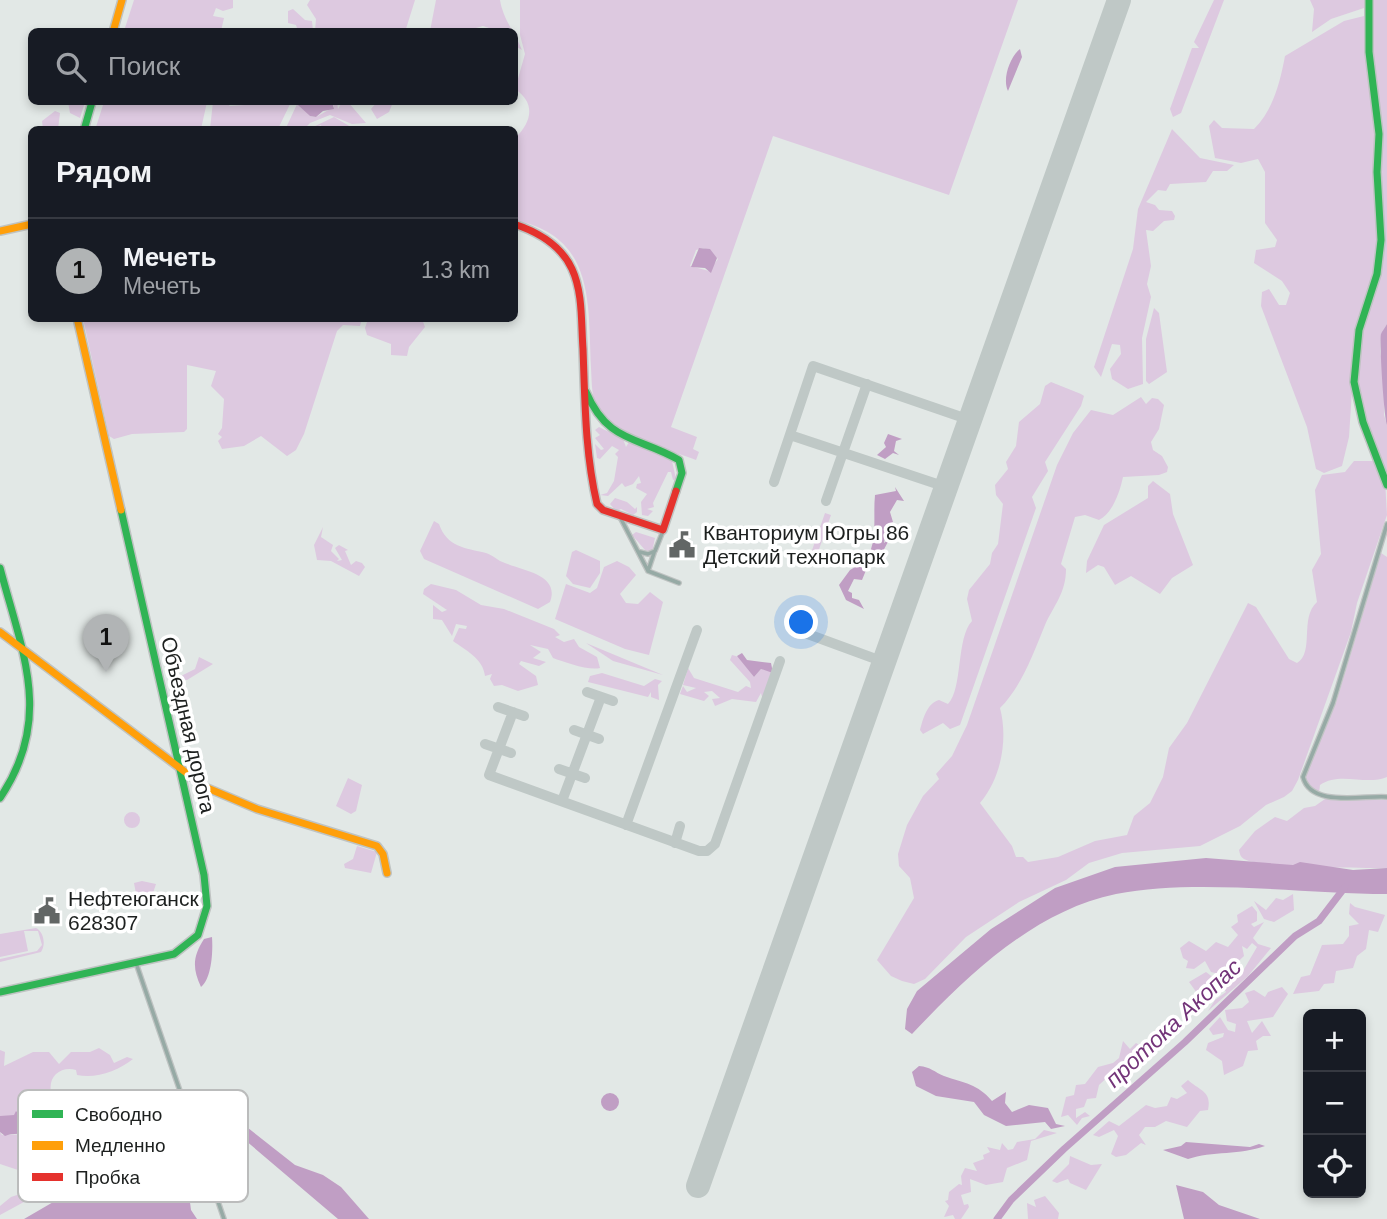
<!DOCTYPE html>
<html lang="ru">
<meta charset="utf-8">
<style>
body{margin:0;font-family:Helvetica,sans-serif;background:#242831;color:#f1f3f6}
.controls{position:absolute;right:21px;bottom:21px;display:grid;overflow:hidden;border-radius:10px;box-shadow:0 4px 10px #0003}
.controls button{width:63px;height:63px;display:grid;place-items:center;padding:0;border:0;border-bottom:2px solid #363941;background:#171b24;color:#f1f3f6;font:35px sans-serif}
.you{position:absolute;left:802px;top:623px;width:24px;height:24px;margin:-18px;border:5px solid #fff;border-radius:50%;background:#1a73e8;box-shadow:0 0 0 10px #1a73e833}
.badge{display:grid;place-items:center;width:46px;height:46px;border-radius:50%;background:#b1b4b5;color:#111;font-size:23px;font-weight:700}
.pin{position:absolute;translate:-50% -58px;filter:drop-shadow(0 2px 4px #0008)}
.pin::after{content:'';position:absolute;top:37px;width:24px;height:21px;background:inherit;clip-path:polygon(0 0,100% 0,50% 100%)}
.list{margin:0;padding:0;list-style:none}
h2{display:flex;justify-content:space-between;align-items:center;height:91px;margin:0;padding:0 28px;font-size:30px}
h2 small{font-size:23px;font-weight:400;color:#9ea1a6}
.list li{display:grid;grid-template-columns:46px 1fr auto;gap:21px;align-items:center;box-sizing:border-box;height:105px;padding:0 28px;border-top:2px solid #363941}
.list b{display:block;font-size:26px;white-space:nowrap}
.list p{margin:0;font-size:23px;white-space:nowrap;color:#9ea1a6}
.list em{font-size:23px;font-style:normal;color:#9ea1a6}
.icon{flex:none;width:38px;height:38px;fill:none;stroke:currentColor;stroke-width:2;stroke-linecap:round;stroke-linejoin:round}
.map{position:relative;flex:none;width:1387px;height:1219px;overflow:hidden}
.search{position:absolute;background:#171b24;box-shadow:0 4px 10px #0003;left:28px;top:28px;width:490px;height:77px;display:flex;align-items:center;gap:18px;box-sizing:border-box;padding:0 24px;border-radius:10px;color:#9ea1a6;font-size:26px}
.panel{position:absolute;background:#171b24;box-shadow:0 4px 10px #0003;left:28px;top:126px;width:490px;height:196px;border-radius:10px}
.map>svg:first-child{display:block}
.green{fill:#ddc9e0;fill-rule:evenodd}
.water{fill:#c09ec4}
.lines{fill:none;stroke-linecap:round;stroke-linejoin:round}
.river{stroke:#c09ec4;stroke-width:7}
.taxiway{stroke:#bfc8c6;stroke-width:10}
.runway{stroke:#bfc8c6;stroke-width:24}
.street-casing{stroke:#bfc3c2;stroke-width:6}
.fast-casing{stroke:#bfc3c2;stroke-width:10}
.slow-casing{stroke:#bfc3c2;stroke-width:10}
.jam-casing{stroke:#bfc3c2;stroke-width:10}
.street{stroke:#96aaa5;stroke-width:3.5}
.fast{stroke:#30b455;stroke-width:7}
.slow{stroke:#ff9f0a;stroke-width:7}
.jam{stroke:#e5322d;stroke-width:7}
.labels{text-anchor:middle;stroke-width:7;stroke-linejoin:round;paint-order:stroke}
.poi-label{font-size:21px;fill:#1d201f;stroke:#fff;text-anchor:start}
.street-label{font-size:21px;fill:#1d201f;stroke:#fff}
.water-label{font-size:23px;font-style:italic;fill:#733479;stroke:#fff}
.key{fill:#fff;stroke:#bbbcbc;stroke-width:2}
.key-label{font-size:19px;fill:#1d201f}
</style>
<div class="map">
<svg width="1387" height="1219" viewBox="0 0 1387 1219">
<rect width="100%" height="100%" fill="#e2e8e6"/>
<path class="green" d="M134 0H233V8L223 11 216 8 213 16 224 18 221 31H124Z
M310 0H415L405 32 315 31 316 19 307 5Z
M436 0H500C503 19 515 33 522 50L515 46 514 32 498 31 483 26 465 31H430Z
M520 0H1018L949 195 773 136 671 427 697 437 693 449 699 452 696 460C670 450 616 437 601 414 591 401 592 384 591 368 588 302 595 237 515 220V138C532 122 536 103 515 89L525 54 520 35ZM703 248 711 251 718 259 709 271 690 266 696 250Z
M1214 0H1224L1181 113 1173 117 1170 109 1192 48H1199L1194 42Z
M1310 0H1365L1367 7 1331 19 1312 32 1314 9Z
M1371 0H1387V324L1381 335 1380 351 1384 373V415L1387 425V474L1365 421 1357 382 1362 331 1379 274 1383 240 1376 79 1371 53 1374 21Z
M293 9 305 20 312 21 313 31H298L296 25 288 23V11Z
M1368 15 1366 52 1376 131 1375 182 1379 235 1373 280 1355 344 1349 437 1342 466 1324 473 1316 469 1307 427 1261 306 1262 292 1269 289 1279 305H1286L1290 293 1282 281 1254 263 1256 250 1275 247 1277 240 1265 223V172L1258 159 1241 163 1215 158 1209 126 1214 120 1222 128 1254 129C1273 110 1280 83 1285 56L1344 21Z
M68 102H85L80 118 70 113Z
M104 102H207L201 129 95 130Z
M213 102H225L230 106 291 102 278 129H210Z
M298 102 310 116 316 117 334 107 332 102H337L338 109 342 102H348L366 123 352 124 330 115 310 123 304 129 285 130Z
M377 102H393L389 112 377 119 371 109Z
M55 111 60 113 58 129H43L42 121Z
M334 117 351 127 366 126 370 129H322L321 125 307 130Z
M1172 129 1200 158 1234 165 1227 171H1213L1206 182 1170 184 1166 191 1158 190 1146 202 1155 205 1159 210 1172 211 1175 216 1174 220 1164 221 1153 231 1146 230 1151 266 1147 284 1151 297 1142 338 1143 384 1128 389 1112 379 1110 369 1121 354 1120 345 1112 344 1101 377 1094 367 1133 249 1138 209Z
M1154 308 1159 313 1167 372 1149 384 1146 381V339Z
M83 319V318L362 319 360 326 343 325 337 331 304 434 296 450 287 456 261 436 244 446 222 449 218 441 222 437 218 434 222 428 224 399 211 386 216 371 187 365V429L184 432 132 434 114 439 109 436Z
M368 319H422L425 327 409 347 407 356 391 355V344L367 335 365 328Z
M1051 382 1081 394 1084 396 1081 406 1045 462 1048 471 1032 497 1036 508 960 725 950 729 943 723 923 734 920 730C923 719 927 703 939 700L948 704C963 689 956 638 972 621L967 599 969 590 990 564 992 553 998 544 1003 504 996 495 995 485 1008 469 1006 462 1016 446 1019 422 1040 404 1045 386Z
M1141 397 1146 404 1152 398 1158 399 1164 405 1159 429 1151 442 1153 450 1162 456 1168 467 1167 472 1159 475 1123 477C1120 491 1113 513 1099 520L1085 515 1075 517 1061 564 1066 569C1066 593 1054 605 1045 625 1033 654 1022 686 1000 708 1008 738 1002 777 980 803L1012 846 1016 857H1023L1028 862 1058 857 1095 841 1127 835 1134 816 1150 803 1163 777 1169 748 1187 723 1248 603 1256 607 1289 659 1297 663C1315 652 1299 618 1317 602L1312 570 1321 554 1315 490 1322 475 1345 472 1354 461H1376L1385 480 1387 515 1357 603 1351 632 1298 780 1292 791 1284 797 1266 805 1240 826 1200 846 1122 853 1089 863 1066 880 1019 902 966 937 925 979 914 984 902 981 891 976 877 960 914 898 910 878 899 866 898 854 907 825 923 796 939 779 936 774 952 756 967 725 1057 465 1073 433 1091 410 1113 415Z
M599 427 623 439 626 447 629 442 672 461 676 479 673 480 671 472H668L653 503 654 507 647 509 653 511 648 516 642 515 641 502 647 494 636 488 637 484 641 483 639 476 633 484 625 487 622 483 608 496 600 495 607 493 614 481 618 457 615 454 619 450 612 446 600 459 597 458 595 444 601 450 604 449 595 438 600 435 595 430Z
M1153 481 1170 494 1173 514 1193 565 1172 578 1160 594 1131 576 1115 585 1104 567 1098 565 1086 573 1087 561 1104 525 1148 498V486Z
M615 498 627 502 635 509 637 507V512L633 515 621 509 616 511 610 504Z
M825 513 831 515 816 558 810 556Z
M434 521 439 524C447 547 465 548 486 553 493 555 498 561 505 563 525 571 560 575 550 602L538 609 424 559 420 551Z
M323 527 321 537 333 545 331 551 339 559 337 561 342 560 335 548 339 545 348 550 345 551 351 565 356 561 362 563 365 567 359 576 331 561 317 560 314 545Z
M636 532 655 538 652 552 645 550 632 535Z
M576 550 600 561V573L590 588 573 584 566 576 572 552Z
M1381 553 1387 557V777C1366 786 1340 771 1320 785L1319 793 1310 787 1305 777 1336 703Z
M617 561 629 567 636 575 620 594 626 603 638 604 650 592 663 602 649 655 625 649 555 619 566 584 590 593 597 588 604 567Z
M431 584 456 590 481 605 504 609 554 629 560 635 555 637 564 642 574 639 579 647 597 657 600 668C589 671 564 662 553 658L548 649 530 645 541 652 533 658 546 662 539 666 521 661 519 664 536 676 538 685 518 691 502 685 494 686 490 679 492 674 485 676C483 658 465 650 453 641L459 628 466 629 467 626 456 624 452 636 442 620 433 619V605L442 612 447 610 423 594 424 589Z
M586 643 663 675 613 661Z
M732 655 739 657 754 677 761 669 776 672 764 705 761 693 756 702 732 699 715 706 712 699 720 698 712 691 704 692 709 696 704 701 680 694 683 686 687 692 696 688 683 685 688 668 694 678 738 692 746 686 751 688 750 682 730 660Z
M199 657 213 664 187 680 181 679V676L195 669Z
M602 673 644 686 655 679 662 681 658 685 659 700 651 697V692L648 697 588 682 590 676Z
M348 778 362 785 356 811 351 814 336 806Z
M1325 799 1387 800V868C1363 868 1259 868 1244 859 1240 856 1240 854 1239 850L1255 831 1275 817 1287 821 1304 808 1315 806Z
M124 820a8 8 0 1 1 16 0a8 8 0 1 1-16 0Z
M357 846 377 852 371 873 345 868 344 864 353 859Z
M142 881 156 884 152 896 137 899 134 883Z
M1293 894 1294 910 1274 922 1264 919 1254 901 1266 910 1276 898 1283 900Z
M1350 903 1355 907 1385 915 1378 932 1369 930 1366 949 1357 956 1353 968 1336 971 1334 983 1324 984 1319 991 1293 994 1301 977 1310 975 1322 945 1343 944 1349 936V926L1359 924 1349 914Z
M1252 906 1257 912V921L1251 924 1254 927 1264 922 1253 938 1258 944 1271 948 1248 976 1208 1011 1215 1000 1226 992 1223 987 1217 986 1218 981 1240 976 1257 947 1252 943 1247 949 1242 946 1244 956C1232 967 1227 977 1211 972L1205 961 1194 969 1186 968 1188 961 1183 958 1180 948 1189 941 1206 951 1216 942 1228 947 1238 935 1231 927 1238 922 1237 915Z
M36 928C44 932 46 945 41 952L0 962V959L37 951 42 945 38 931H24L28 951 0 957V934Z
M1206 972 1214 978C1218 987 1210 996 1202 1000L1189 982Z
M1282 987 1288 994 1273 1017 1247 1021 1252 1033 1262 1021 1271 1036H1263L1256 1041 1258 1050 1248 1051 1243 1066 1224 1075 1222 1061 1206 1050 1208 1043 1223 1037 1224 1033 1213 1035 1209 1029 1220 1017 1228 1030 1235 1032 1236 1024 1227 1021 1225 1010 1242 1008 1249 1002 1245 993 1254 990 1265 997 1268 992Z
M1123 1041 1130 1049 1136 1043 1141 1046 1134 1051 1126 1065 1116 1069 1117 1076 1113 1072 1099 1085 1096 1098 1087 1099 1084 1107 1076 1109V1118L1085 1112 1090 1116 1082 1118 1077 1125 1068 1115 1061 1117 1066 1097 1074 1095 1076 1085 1085 1084 1098 1067 1113 1063 1119 1058Z
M99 1048 110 1055 114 1063 127 1057 133 1059C118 1071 96 1079 77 1075L76 1070C61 1066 48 1076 51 1092L68 1096 63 1101 64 1107 67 1110 73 1105 78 1110 73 1120 0 1116V1050L5 1052 4 1066 33 1052H49L59 1064 71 1052H90Z
M1188 1080C1200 1091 1212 1091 1208 1110L1200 1111 1187 1127 1166 1121 1155 1127H1145L1139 1135 1146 1145 1141 1143 1126 1155 1116 1157 1111 1154 1118 1136 1114 1130 1099 1137 1093 1135 1109 1121 1119 1126 1146 1105 1155 1108 1167 1106 1171 1097 1177 1099 1187 1093 1181 1086Z
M119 1125 124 1132 99 1138 98 1160 84 1178 57 1184 0 1215V1206L11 1197 41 1187 21 1171 0 1164V1132L2 1135 36 1134 51 1139 96 1135Z
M1044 1130 1057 1133 1031 1141 1027 1160 1007 1168 1003 1182 986 1185 970 1179 971 1192 961 1195 964 1205 968 1204 969 1207 961 1219H955L953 1215 944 1217 949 1206 945 1201 948 1200 949 1192 959 1184 962 1185 961 1176 965 1168 977 1171 973 1163 984 1159 983 1155 990 1152 987 1147 1000 1150 1002 1143 1008 1150 1013 1149 1017 1142 1035 1139Z
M1070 1156 1091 1165 1102 1164 1086 1190 1070 1183 1068 1179 1057 1183 1052 1181 1069 1164Z
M1045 1196 1059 1213 1058 1219H1028L1027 1203 1036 1207 1034 1200Z"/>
<path class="water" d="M1020 49 1022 57 1008 91C1002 79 1010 57 1020 49Z
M299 102H332L334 109 323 111 316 117 310 116 298 105Z
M699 248 710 249 717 258 711 273 705 268 691 267Z
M1387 324V425C1384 418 1379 340 1381 334 1382 331 1385 328 1387 324Z
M888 434 902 439 896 441 894 451 899 455 893 453 885 459 877 455 886 447 884 443Z
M895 487 904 501 897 500 890 512 893 522 887 526 884 543 890 538 881 555 873 556 870 552C877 534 873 515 875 495L896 491Z
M871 558 862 580 854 579 848 591 852 593V598L859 600 864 609 846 600 839 585 850 570Z
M742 653 747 660 771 663 773 673 761 669 754 677 737 656Z
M1206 858 1293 865 1300 862 1353 870 1387 868V894C1303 894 1197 878 1116 894 1034 911 968 975 912 1034L905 1029 907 1009 917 991 991 929 1055 888 1115 867Z
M212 937C213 950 212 978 201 987 192 968 193 956 204 939Z
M919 1066C931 1067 934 1072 944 1076 964 1083 978 1084 992 1101L1006 1092 1005 1103 1012 1112 1029 1105 1048 1108 1056 1124 1065 1126 1051 1129 1045 1122 1006 1126 984 1115 974 1102 936 1096 916 1086 912 1072Z
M601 1102a9 9 0 1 1 18 0a9 9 0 1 1-18 0Z
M166 1096 172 1099H189L207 1110 238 1120 295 1165 323 1175 341 1187 369 1219H338L245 1140 177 1112 172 1117 147 1126 133 1123 126 1133 117 1125C105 1130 94 1138 81 1139 61 1140 18 1129 5 1136L0 1132V1116L14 1115 16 1111 22 1118 68 1121 81 1108 123 1112 134 1104Z
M1186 1142 1250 1147 1259 1144 1265 1146C1241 1155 1212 1151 1188 1159L1163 1150 1181 1146Z
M162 1162H174L186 1172 191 1210 197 1219H24L98 1176 106 1173 117 1176 128 1168Z
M1176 1185 1203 1192 1219 1205 1260 1219H1184Z"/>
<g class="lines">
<path class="river" d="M997 1219 1011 1200 1064 1149 1185 1042 1295 936 1319 921 1345 887"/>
<path class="taxiway" d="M790 435 946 487
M774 482 813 366 970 420
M826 501 867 384
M794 629 884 662
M587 692 613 701
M498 707 524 716
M513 712 489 775 699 851H707L715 844 780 661
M574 730 599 739
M485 744 511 753
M559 769 585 778
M562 801 601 697
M626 825 697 630
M675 843 680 826"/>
<path class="runway" d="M698 1186 1119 0"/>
<g class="street-casing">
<path id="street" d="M620 517 648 571 679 583
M1387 524 1333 703 1303 777C1311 808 1363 795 1387 797
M640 552 648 554 655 551 663 531
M648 571 654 553
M136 963 224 1219"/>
</g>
<g class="fast-casing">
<path id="fast" d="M1369 0V52L1379 134 1377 172 1381 240 1377 274 1359 330 1354 382 1363 422 1387 485
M84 130 92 102
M586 392C608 443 637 436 679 460L682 473 676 491
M0 568C22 652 54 718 0 798
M0 992 174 954 198 935 207 906 204 875 121 510"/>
</g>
<g class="slow-casing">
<path id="slow" d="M113 32 122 0
M0 231 32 224
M77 318 121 510
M0 632 205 787 257 809 377 846 383 854 387 873"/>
</g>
<g class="jam-casing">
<path id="jam" d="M514 224C538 232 561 245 572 269 583 293 581 322 583 349 585 401 585 453 597 504L603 510 663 530 676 491"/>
</g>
<use href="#street" class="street"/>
<use href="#fast" class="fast"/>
<use href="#slow" class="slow"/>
<use href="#jam" class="jam"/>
</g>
<defs>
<g id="civic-bare" transform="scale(2.1)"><path d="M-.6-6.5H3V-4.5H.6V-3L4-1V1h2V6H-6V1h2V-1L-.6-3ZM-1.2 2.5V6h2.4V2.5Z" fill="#626665" stroke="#fff" stroke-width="2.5" paint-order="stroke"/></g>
</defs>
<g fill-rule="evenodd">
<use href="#civic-bare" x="682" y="545"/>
<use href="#civic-bare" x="47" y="911"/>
</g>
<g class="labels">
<g class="poi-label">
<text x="703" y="540">Кванториум Югры 86<tspan x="703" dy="24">Детский технопарк</tspan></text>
<text x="68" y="906">Нефтеюганск<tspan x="68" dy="24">628307</tspan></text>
</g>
<g class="street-label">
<text transform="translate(188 725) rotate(77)" y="7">Объездная дорога</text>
</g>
<g class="water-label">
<text transform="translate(1173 1023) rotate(-43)" y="8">протока Акопас</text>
</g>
</g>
<rect x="18" y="1090" width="230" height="112" rx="10" class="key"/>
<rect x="32" y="1110" width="31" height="8" fill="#30b455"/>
<rect x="32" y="1141" width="31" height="9" fill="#ff9f0a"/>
<rect x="32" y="1173" width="31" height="8" fill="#e5322d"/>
<g class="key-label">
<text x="75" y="1121">Свободно</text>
<text x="75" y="1152">Медленно</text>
<text x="75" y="1184">Пробка</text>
</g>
</svg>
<div class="controls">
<button>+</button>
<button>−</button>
<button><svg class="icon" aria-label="locate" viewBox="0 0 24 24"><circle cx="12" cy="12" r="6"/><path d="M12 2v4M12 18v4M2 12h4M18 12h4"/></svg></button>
</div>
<div class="you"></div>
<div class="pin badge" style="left:106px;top:672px">1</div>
<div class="search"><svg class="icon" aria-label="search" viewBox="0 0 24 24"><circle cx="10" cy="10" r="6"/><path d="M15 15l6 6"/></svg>Поиск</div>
<section class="panel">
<h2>Рядом<small></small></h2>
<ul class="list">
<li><span class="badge">1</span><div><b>Мечеть</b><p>Мечеть</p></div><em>1.3 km</em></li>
</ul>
</section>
</div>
